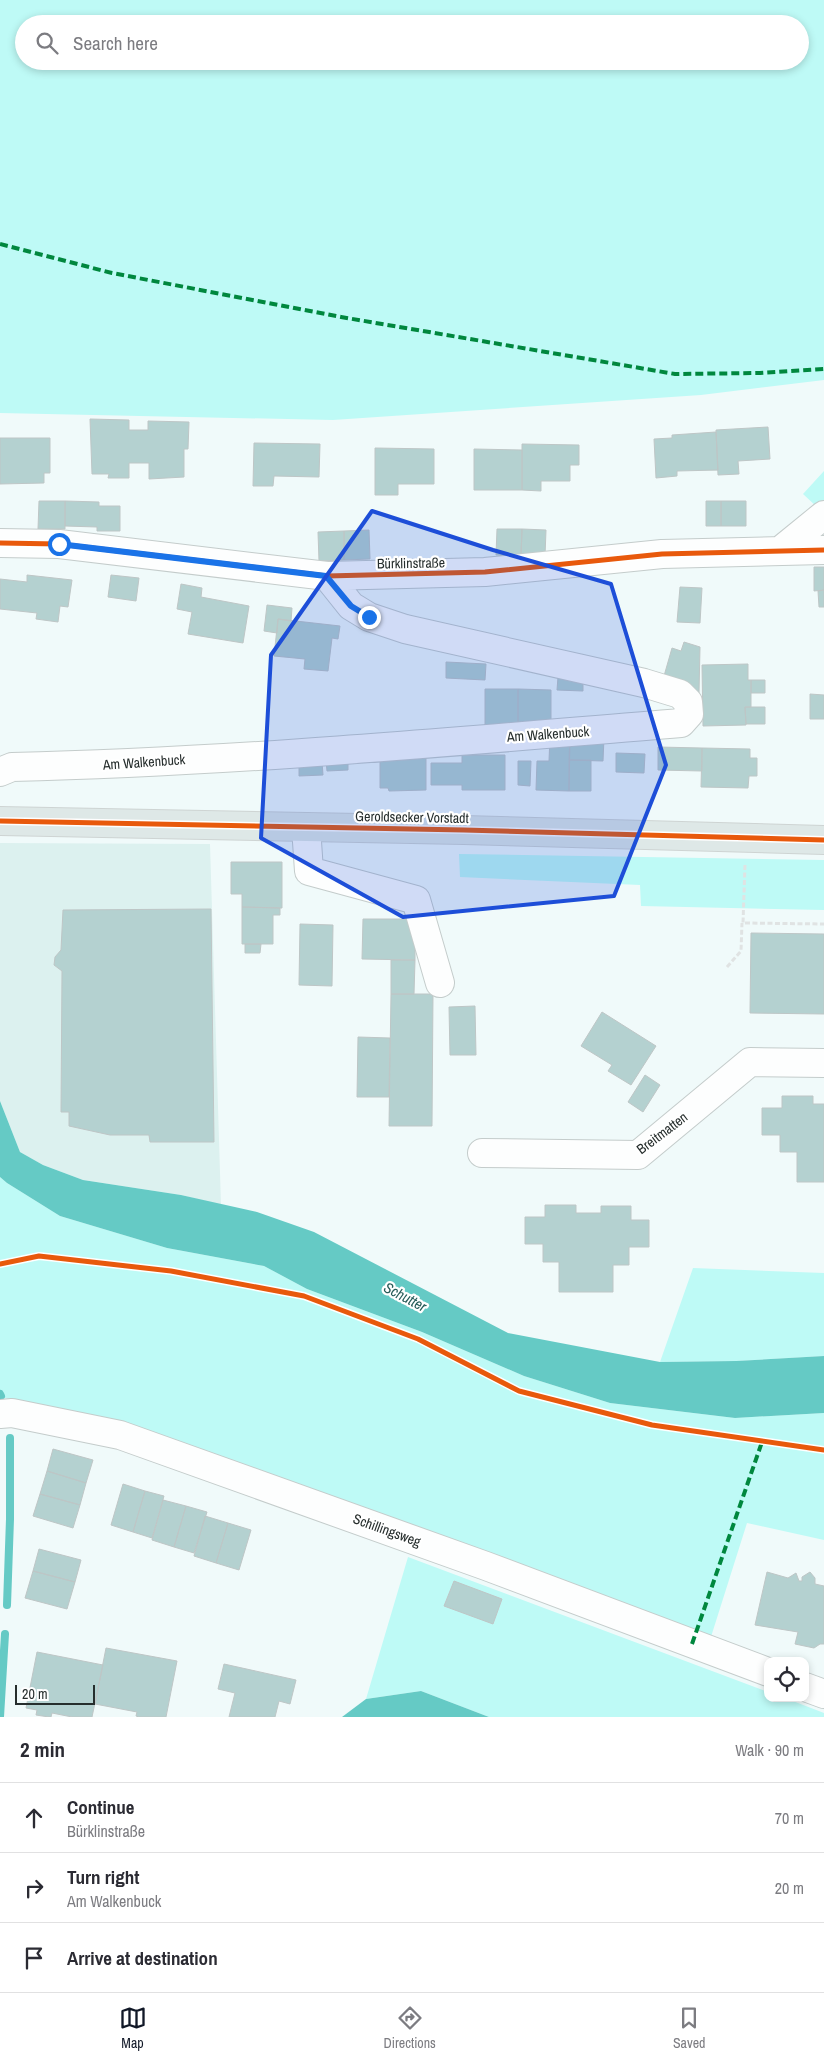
<!DOCTYPE html>
<meta charset="utf-8">
<style>
body{margin:0;font-family:"Archivo Narrow",sans-serif;background:#f7f7f7;color:#2b2b33}
.controls{position:absolute;right:15px;bottom:15px;display:grid;overflow:hidden;border-radius:10px;box-shadow:0 2px 8px #0003}
.controls button{width:45px;height:45px;display:grid;place-items:center;padding:0;border:0;border-bottom:1px solid #e1e1e2;background:#fff;color:#2b2b33;font:25px sans-serif}
.scale{position:absolute;left:15px;bottom:12px;width:80px;box-sizing:border-box;padding-left:5px;border:2px solid #262e2d;border-top:0;font-size:14px;line-height:18px;white-space:nowrap;color:#262e2d;-webkit-text-stroke:4px #fff;paint-order:stroke}
.stop{position:absolute;width:15px;height:15px;margin:-11px;border:4px solid #1a73e8;border-radius:50%;background:#fff}
.stop.end{background:#1a73e8;border-color:#fff;box-shadow:0 1px 5px #0008}
.list{margin:0;padding:0;list-style:none}
h2{display:flex;justify-content:space-between;align-items:center;height:65px;margin:0;padding:0 20px;font-size:21px}
h2 small{font-size:16px;font-weight:400;color:#7c7c81}
.list li{display:grid;grid-template-columns:32px 1fr auto;gap:15px;align-items:center;box-sizing:border-box;height:70px;padding:0 20px;border-top:1px solid #e1e1e2}
.list b{display:block;font-size:19px;white-space:nowrap}
.list p{margin:0;font-size:16px;white-space:nowrap;color:#7c7c81}
.list em{font-size:16px;font-style:normal;color:#7c7c81}
.icon{flex:none;width:28px;height:28px;fill:none;stroke:currentColor;stroke-width:2;stroke-linecap:round;stroke-linejoin:round}
.map{position:relative;flex:none;width:824px;height:1717px;overflow:hidden}
.search{position:absolute;background:#fff;box-shadow:0 2px 8px #0003;left:15px;right:15px;top:15px;height:55px;display:flex;align-items:center;gap:12px;box-sizing:border-box;padding:0 18px;border-radius:28px;color:#7c7c81;font-size:19px}
.sheet{height:275px;background:#fff}
nav{display:flex;justify-content:space-around;align-items:center;box-sizing:border-box;height:70px;border-top:1px solid #e1e1e2;background:#fff;font-size:14px;color:#7c7c81}
nav a{display:grid;justify-items:center;gap:2px}
nav .on{color:#111827}
.map>svg:first-child{display:block}
.built{fill:#dcf1ef}
.green{fill:#befaf6;fill-rule:evenodd}
.water{fill:#65cac5}
.lines{fill:none;stroke-linecap:round;stroke-linejoin:round}
.stream{stroke:#65cac5;stroke-width:8}
.building{fill:#b4d1d0;stroke:#bec6c6}
.minor-casing{stroke:#c4cccb;stroke-width:30}
.major-casing{stroke:#ced4d3;stroke-width:30}
.path{stroke:#e0e3e3;stroke-width:3;stroke-dasharray:5 2.5;stroke-linecap:butt}
.minor{stroke:#fdfefe;stroke-width:28}
.major{stroke:#dee8e7;stroke-width:28}
.quiet{stroke:#00873e;stroke-width:4;stroke-dasharray:8 4;stroke-linecap:butt}
.cycleway-casing{stroke:#fff;stroke-width:8}
.cycleway{stroke:#e8590c;stroke-width:5}
.route{stroke:#1a73e8;stroke-width:6}
.marked{fill:#1d4ed8;fill-opacity:0.2;stroke:#1d4ed8;stroke-width:4;stroke-linejoin:round}
.labels{text-anchor:middle;stroke-width:4.5;stroke-linejoin:round;paint-order:stroke}
.street-label{font-size:14px;fill:#262e2d;stroke:#fff}
.water-label{font-size:15px;font-style:italic;fill:#265b58;stroke:#fff}
</style>
<div class="map">
<svg width="824" height="1717" viewBox="0 0 824 1717">
<rect width="100%" height="100%" fill="#f0fafa"/>
<path class="built" d="M0 843 210 844 221 1205 181 1195 83 1180 43 1165 20 1152 0 1101Z"/>
<path class="green" d="M0 0H824V380L701 395 333 420 0 413ZM24 24H800V61H24Z
M824 471V500L817 507 803 494Z
M459 854 824 860V910L641 906 640 885 460 877Z
M0 1177 7 1183 60 1216 167 1248 264 1266 307 1289 422 1332 524 1376 610 1403 735 1418 824 1413V1540L747 1523 710 1640 127 1426 0 1397Z
M693 1268 824 1273V1356L736 1361 660 1362Z
M408 1557 768 1692V1698H785L824 1713V1717H489L421 1691 366 1699Z"/>
<path class="water" d="M0 1101 20 1152 43 1165 83 1180 181 1195 257 1212 314 1232 508 1333 660 1362 736 1361 824 1356V1413L735 1418 610 1403 524 1376 422 1332 307 1289 264 1266 167 1248 60 1216 7 1183 0 1177Z
M421 1691 489 1717H342L366 1699Z"/>
<g class="lines">
<path class="stream" d="M0 1394 1 1396
M7 1605 10 1519V1438
M0 1717 5 1634"/>
</g>
<path class="building" d="M90 419 129 420V430H148V421L189 422 188 449H184V477L149 479V463H129V478H108L109 474H92Z
M768 427 770 459 738 461 739 474 718 475 716 430Z
M716 432 718 470 677 471V476L656 478 654 439 672 438V435Z
M0 438H50V473H44V483L0 484Z
M254 443 320 444 319 477 274 476 273 486H253Z
M522 444 579 445V465H570V481H541V491L522 490Z
M375 448 434 449V484H398V495H375Z
M474 449 522 450V490H474Z
M39 501H65V529H38Z
M65 501 99 502V506H120V531H97V527L65 526Z
M706 501H721V526H706Z
M721 501H746V526H721Z
M497 529H522L521 556 496 555Z
M522 529 546 530 545 556H521Z
M369 530 370 559 344 560V531Z
M344 531V560L319 561 318 532Z
M814 567H824V590L814 591Z
M27 575 72 580 68 607 60 606 58 622 36 619 37 613 0 609V579L27 582Z
M111 575 139 578 136 601 108 597Z
M181 584 202 588 201 597 249 606 243 643 188 634 192 612 177 609Z
M680 587 702 588 700 623 677 622Z
M824 590V607H819L818 591Z
M267 605 292 608 291 621 278 619 277 633 264 631Z
M278 619 340 626 338 639 332 638 328 671 304 669 305 659 274 656Z
M684 642 700 647 699 693 662 683 672 648 681 651Z
M446 662 486 664 485 680 446 678Z
M748 664V680H751V707H745L746 725 703 726 702 665Z
M558 677 583 678V691L557 690Z
M751 680H765V693H751Z
M485 689H518V725H485Z
M518 689 551 690V725H518Z
M810 694 824 695V719H810Z
M745 707H765V724H746Z
M550 737H570L569 791 536 790 537 761H549Z
M570 737H604L603 761 569 760Z
M658 747 702 748V771L658 770Z
M702 748 750 749V758H757V776H749L748 788 701 787Z
M426 753V790L389 791 388 788H380V754Z
M616 753 645 754 644 773 616 772Z
M462 755H505V790H462V785H431V763H462Z
M348 760V770L327 771 326 761Z
M569 760H591V791H569Z
M518 761H531L530 786 518 785Z
M322 762 323 775 299 776V763Z
M231 862H282V908L242 907V894H231Z
M242 907 280 908V915H273V944H242Z
M211 909 214 1142H150L149 1135H110L69 1126V1112H61L62 971 54 965 55 957 61 950 63 910Z
M363 919H415V960L362 959Z
M300 924 333 925 332 986 299 985Z
M751 933 824 934V1014L750 1013Z
M245 944H261L260 953H245Z
M391 960H415L414 994H391Z
M391 994H433L432 1126H389Z
M475 1006 476 1055H450L449 1007Z
M602 1012 656 1046 631 1085 608 1071 612 1065 581 1046Z
M358 1037 390 1038 389 1097H357Z
M645 1075 660 1085 643 1112 628 1102Z
M782 1096H813V1104H824V1182H797V1152H780V1135H762V1108H782Z
M545 1205H576V1213H601V1206H631V1220H649V1247H629V1265H613V1292H559V1262H543V1244H525V1217H545Z
M53 1449 93 1460 86 1483 47 1471Z
M47 1471 86 1483 80 1505 40 1494Z
M123 1484 145 1491 133 1532 111 1525Z
M145 1491 164 1496 152 1538 133 1532Z
M40 1494 80 1505 73 1528 33 1516Z
M163 1500 186 1506 174 1547 152 1540Z
M186 1506 207 1512 194 1553 174 1547Z
M205 1516 228 1523 216 1563 194 1556Z
M228 1523 251 1530 239 1570 216 1563Z
M39 1549 81 1560 75 1582 33 1571Z
M33 1571 75 1582 67 1609 25 1598Z
M767 1572 788 1578 796 1573 799 1581H802V1577L810 1572 815 1578V1584L824 1586V1644H820L814 1648 795 1644 798 1632 755 1625Z
M454 1581 502 1599 493 1624 444 1606Z
M106 1648 177 1661 166 1717H139L136 1716 137 1712 95 1704Z
M37 1652 103 1665 92 1717H72L52 1713 51 1717H49L36 1715 37 1710 26 1708Z
M224 1664 296 1680 290 1704 279 1701 275 1717H229L235 1693 218 1689Z"/>
<g class="lines">
<g class="minor-casing">
<path id="minor" d="M0 543 59 544 327 576 485 572 662 554 824 550
M781 550 824 515
M0 772 12 767C235 762 459 741 681 723L689 714 688 702 680 694 644 683 405 629 369 617 351 606 327 576
M306 827 309 871 416 900 440 983
M482 1153 638 1155 750 1062 824 1063
M0 1414 12 1413 120 1435 486 1566 768 1672
M805 1687 824 1694"/>
</g>
<g class="major-casing">
<path id="major" d="M0 821 464 830 824 840"/>
</g>
<path class="path" d="M745 865 743 923 824 924
M727 967 741 951 742 923"/>
<use href="#minor" class="minor"/>
<use href="#major" class="major"/>
<path class="quiet" d="M0 244 112 273 341 317 675 374 760 373 824 369
M692 1644 762 1442"/>
<g class="cycleway-casing">
<path id="cycleway" d="M0 543 59 544 327 576 485 572 662 554 824 550
M0 821 464 830 824 840
M0 1264 39 1256 171 1271 304 1296 418 1339 519 1391 652 1425 824 1450"/>
</g>
<use href="#cycleway" class="cycleway"/>
</g>
<g class="lines">
<path class="route" d="M59 544 326 576 351 606 369 617"/>
</g>
<path class="marked" d="M372 511 493 550 611 584 666 765 614 896 403 917 261 838 271 655Z"/>
<g class="labels">
<g class="street-label">
<text transform="translate(411 563) rotate(-1)" y="5">Bürklinstraße</text>
<text transform="translate(548 734) rotate(-4)" y="5">Am Walkenbuck</text>
<text transform="translate(144 762) rotate(-4)" y="5">Am Walkenbuck</text>
<text transform="translate(412 817) rotate(1)" y="5">Geroldsecker Vorstadt</text>
<text transform="translate(662 1133) rotate(-37)" y="5">Breitmatten</text>
<text transform="translate(387 1530) rotate(20)" y="5">Schillingsweg</text>
</g>
<g class="water-label">
<text transform="translate(405 1297) rotate(28)" y="5">Schutter</text>
</g>
</g>
</svg>
<div class="controls">
<button><svg class="icon" aria-label="locate" viewBox="0 0 24 24"><circle cx="12" cy="12" r="6"/><path d="M12 2v4M12 18v4M2 12h4M18 12h4"/></svg></button>
</div>
<div class="scale">20 m</div>
<div class="stop" style="left:59px;top:544px"></div>
<div class="stop end" style="left:369px;top:617px"></div>
<div class="search"><svg class="icon" aria-label="search" viewBox="0 0 24 24"><circle cx="10" cy="10" r="6"/><path d="M15 15l6 6"/></svg>Search here</div>
</div>
<section class="sheet">
<h2>2 min<small>Walk · 90 m</small></h2>
<ul class="list">
<li><svg class="icon" aria-label="ahead" viewBox="0 0 24 24"><path d="M12 20V5M6 11l6-6 6 6"/></svg><div><b>Continue</b><p>Bürklinstraße</p></div><em>70 m</em></li>
<li><svg class="icon" aria-label="right" viewBox="0 0 24 24"><path d="M7 20v-9h11M14 6l5 5-5 5"/></svg><div><b>Turn right</b><p>Am Walkenbuck</p></div><em>20 m</em></li>
<li><svg class="icon" aria-label="arrive" viewBox="0 0 24 24"><path d="M6 21V4h12l-3 4 3 4H6"/></svg><div><b>Arrive at destination</b></div></li>
</ul>
</section>
<nav>
<a class="on"><svg class="icon" aria-label="map" viewBox="0 0 24 24"><path d="M3 6l6-2 6 2 6-2v14l-6 2-6-2-6 2zM9 4v14M15 6v14"/></svg>Map</a>
<a><svg class="icon" aria-label="directions" viewBox="0 0 24 24"><path d="M12 3l9 9-9 9-9-9zM9 14v-3h6M13 9l2 2-2 2"/></svg>Directions</a>
<a><svg class="icon" aria-label="saved" viewBox="0 0 24 24"><path d="M7 4h10v16l-5-4-5 4z"/></svg>Saved</a>
</nav>
